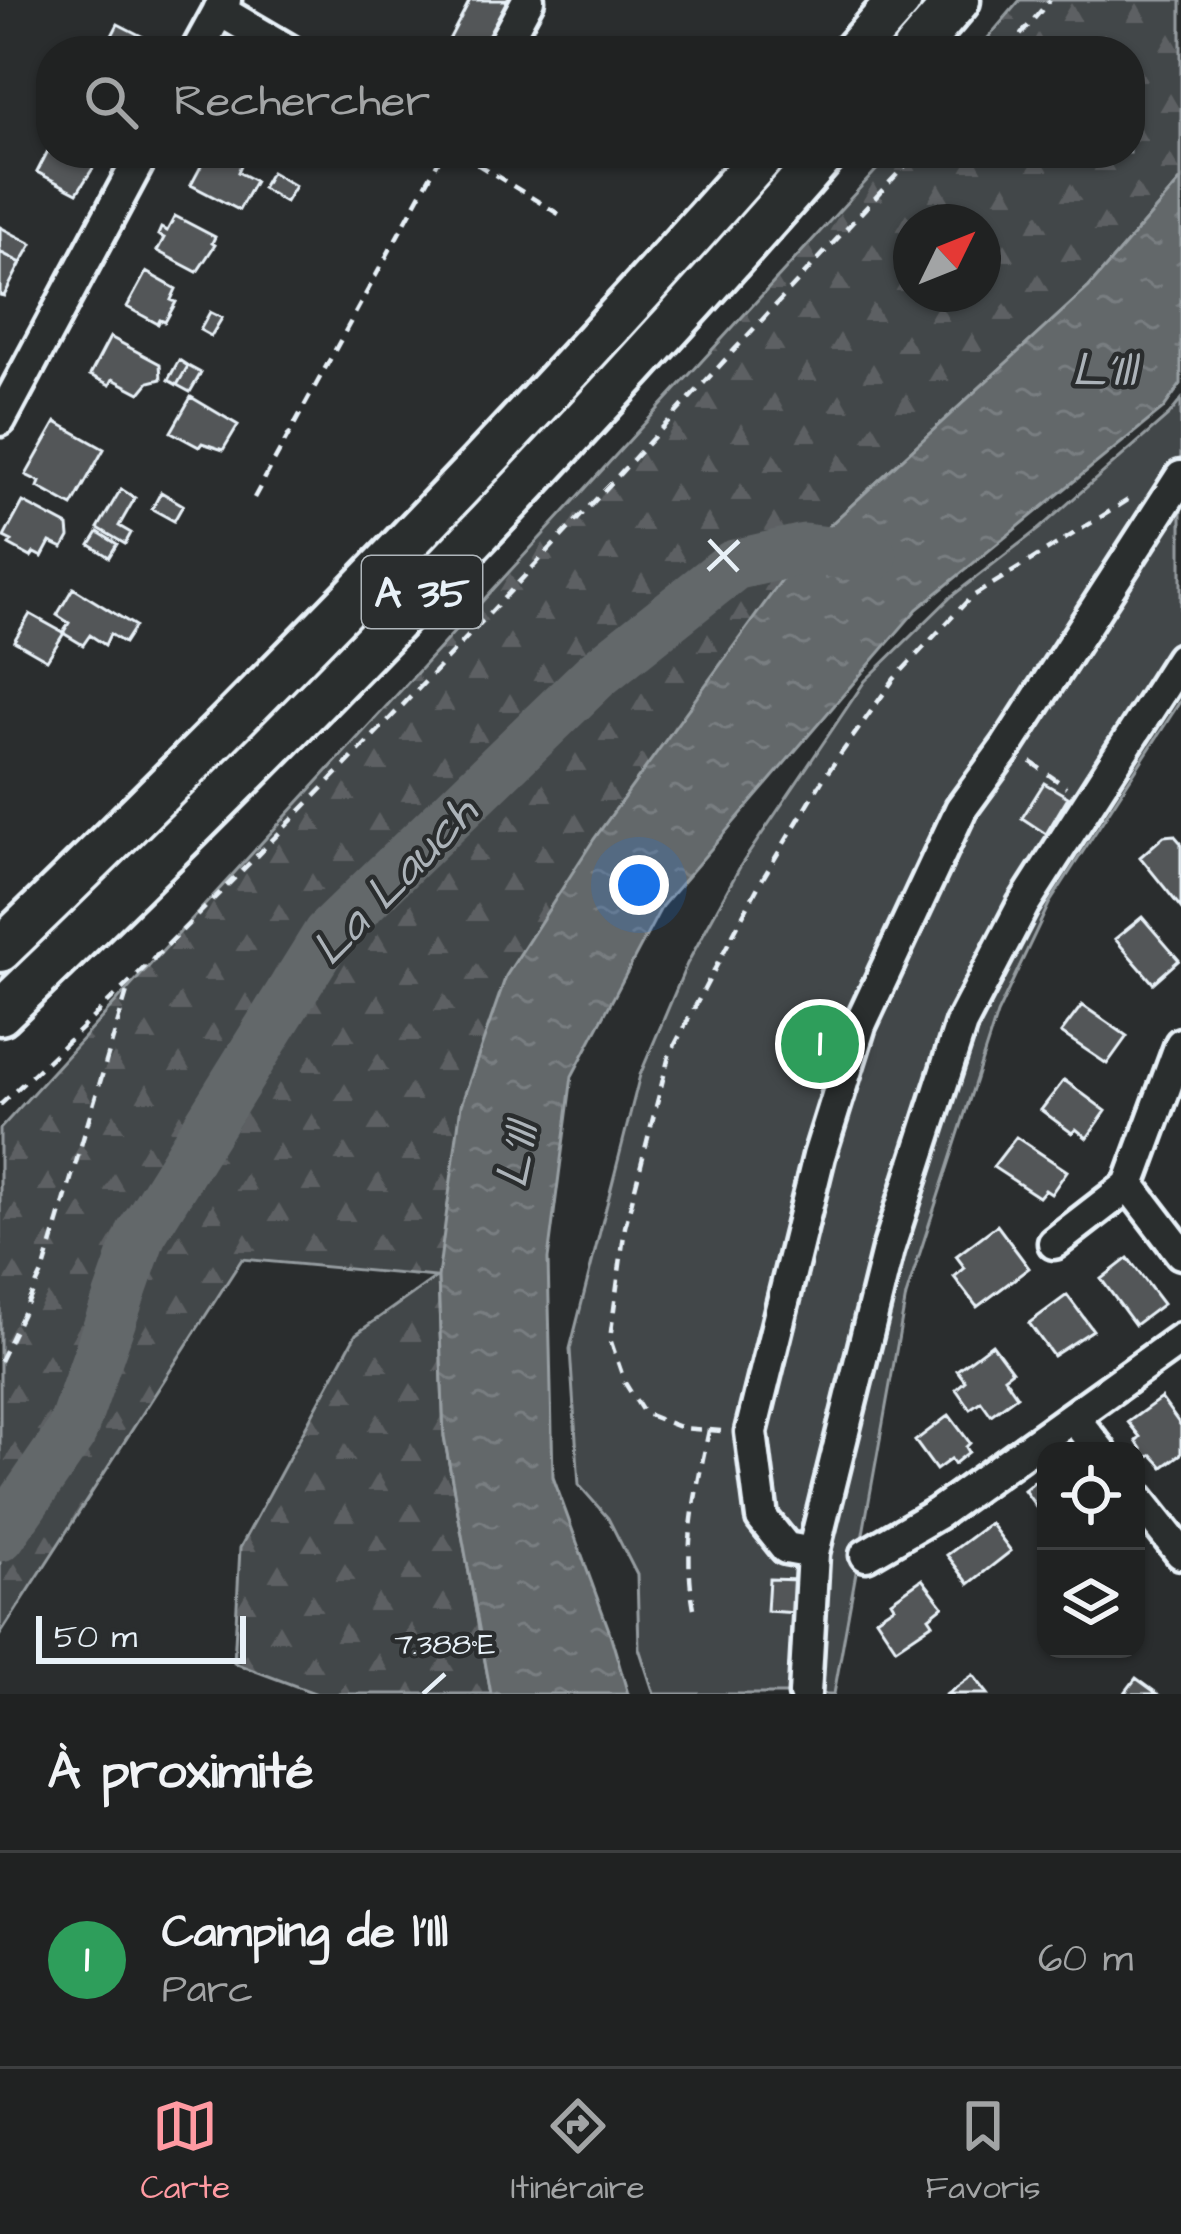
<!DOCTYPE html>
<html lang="fr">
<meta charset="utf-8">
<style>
body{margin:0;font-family:"Architects Daughter",sans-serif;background:#2d2f2f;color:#f1f3f6}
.controls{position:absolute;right:36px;bottom:36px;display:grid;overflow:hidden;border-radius:24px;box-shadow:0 3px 9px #0004}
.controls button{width:108px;height:108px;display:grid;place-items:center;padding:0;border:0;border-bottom:3px solid #3d3f40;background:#202222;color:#f1f3f6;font:60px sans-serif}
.compass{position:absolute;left:893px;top:204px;width:108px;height:108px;border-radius:50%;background:#202222;box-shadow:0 3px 9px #0004;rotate:47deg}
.scale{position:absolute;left:36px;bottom:30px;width:210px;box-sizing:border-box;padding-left:12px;border:6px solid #e8f1f8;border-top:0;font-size:33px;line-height:42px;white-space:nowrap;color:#e8f1f8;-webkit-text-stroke:9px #2a2d2e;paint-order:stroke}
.you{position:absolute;left:639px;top:885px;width:42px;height:42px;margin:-30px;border:9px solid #fff;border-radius:50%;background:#1a73e8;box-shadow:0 0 0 18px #1a73e833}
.badge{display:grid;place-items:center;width:78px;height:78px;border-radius:50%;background:#ff9aa2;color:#fff;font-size:39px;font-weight:700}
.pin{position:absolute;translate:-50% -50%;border:6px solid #fff;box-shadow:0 3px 12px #0006}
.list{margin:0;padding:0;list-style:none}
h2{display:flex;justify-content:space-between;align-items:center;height:156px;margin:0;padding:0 48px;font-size:51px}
h2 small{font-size:39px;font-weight:400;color:#a2a4a5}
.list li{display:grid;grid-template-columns:78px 1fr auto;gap:36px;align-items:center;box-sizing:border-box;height:216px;padding:0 48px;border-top:3px solid #3d3f40}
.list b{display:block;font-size:45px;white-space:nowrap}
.list p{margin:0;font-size:39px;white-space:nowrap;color:#a2a4a5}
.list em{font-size:39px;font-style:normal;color:#a2a4a5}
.icon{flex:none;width:66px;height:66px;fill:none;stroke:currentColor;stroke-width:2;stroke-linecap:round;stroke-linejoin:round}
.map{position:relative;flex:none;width:1181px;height:1694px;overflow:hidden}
.search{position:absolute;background:#202222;box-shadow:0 3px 9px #0004;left:36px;right:36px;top:36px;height:132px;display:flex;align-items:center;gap:30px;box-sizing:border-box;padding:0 42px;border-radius:48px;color:#a2a4a5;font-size:45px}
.sheet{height:372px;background:#202222}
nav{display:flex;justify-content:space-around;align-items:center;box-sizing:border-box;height:168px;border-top:3px solid #3d3f40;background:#202222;font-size:33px;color:#a2a4a5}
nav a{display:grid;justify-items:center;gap:6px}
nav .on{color:#ff9aa2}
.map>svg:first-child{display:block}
.forest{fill:url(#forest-firs);stroke:#959ca0;stroke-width:3;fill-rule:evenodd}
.green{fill:#424648;stroke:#959ca0;stroke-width:3}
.water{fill:url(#water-ripples);stroke:#989fa3;stroke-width:3}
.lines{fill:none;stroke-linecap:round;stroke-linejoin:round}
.river{stroke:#63686b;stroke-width:51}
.building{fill:#535759;stroke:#e8f1f8;stroke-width:3}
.minor-casing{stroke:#e8f1f8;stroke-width:39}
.highway-casing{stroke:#e8f1f8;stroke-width:51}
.path{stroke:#e8f1f8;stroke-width:4.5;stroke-dasharray:12 9;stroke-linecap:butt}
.minor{stroke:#2a2d2e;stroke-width:30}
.highway{stroke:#2a2d2e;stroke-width:42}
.ticks{fill:none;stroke:#e8f1f8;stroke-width:4.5}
.labels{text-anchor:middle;stroke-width:9;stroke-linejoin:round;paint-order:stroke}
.shield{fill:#2a2d2e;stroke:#afb6bb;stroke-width:3}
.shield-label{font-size:42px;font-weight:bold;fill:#e8f1f8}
.water-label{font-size:48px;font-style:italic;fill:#acb3b9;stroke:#2a2d2e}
.ticks-label{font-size:30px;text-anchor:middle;fill:#e8f1f8;stroke:#2a2d2e;stroke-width:9;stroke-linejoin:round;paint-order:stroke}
</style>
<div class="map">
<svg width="1181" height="1694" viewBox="0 0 1181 1694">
<defs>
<pattern id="forest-firs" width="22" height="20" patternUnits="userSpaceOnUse" patternTransform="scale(3)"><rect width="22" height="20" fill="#424648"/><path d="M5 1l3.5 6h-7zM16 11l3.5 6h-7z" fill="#5d6163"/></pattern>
<pattern id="water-ripples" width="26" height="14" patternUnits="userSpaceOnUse" patternTransform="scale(3)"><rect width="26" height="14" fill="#63686b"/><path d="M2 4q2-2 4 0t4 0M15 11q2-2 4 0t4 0" fill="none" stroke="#797e81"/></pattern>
</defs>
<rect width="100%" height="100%" fill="#2a2d2e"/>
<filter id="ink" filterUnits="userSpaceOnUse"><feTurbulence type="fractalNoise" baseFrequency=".00833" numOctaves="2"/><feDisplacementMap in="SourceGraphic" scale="24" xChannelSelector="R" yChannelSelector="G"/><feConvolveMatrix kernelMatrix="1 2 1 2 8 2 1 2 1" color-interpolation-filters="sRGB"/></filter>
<g filter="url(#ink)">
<path class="forest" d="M1020 0H1181V180L1089 287 804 549 438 1277 444 1436 491 1694H317L234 1663 240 1548 356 1334 436 1277 242 1259 0 1635V1129L892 153H1130V51H977ZM911 222H983V294H911Z"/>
<path class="green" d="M1181 400V700L1049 904 997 1014 906 1296 834 1694H654L639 1648 637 1575 608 1518 579 1485 570 1349 640 1075 687 964 741 865 865 681 952 596 1040 528 1169 415Z"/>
<path class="water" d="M1181 180V384L1163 409 917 609 662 906 572 1076 548 1259 553 1477 609 1630 628 1694H491L444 1436 438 1277 461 1105 506 976 594 839 804 549 1089 287Z"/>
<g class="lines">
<path class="river" d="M0 1536 71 1433 141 1234 328 934 597 674 734 565 804 549 872 557"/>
</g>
<path class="building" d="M470 0H509L481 51H443Z
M118 24 147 39 150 44 146 51H104Z
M51 145V153H98L94 160 97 162 77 193 37 172Z
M215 153 241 165 238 172 255 181 239 210 191 185 207 155 212 159Z
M271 172 295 186 285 202 262 188Z
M175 216 215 237 212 243 215 245 197 272 157 251 164 238 158 235 161 228 167 231Z
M0 227 32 244 21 263 0 252Z
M0 252 21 263 4 296 0 295Z
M146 272 176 289 171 300 176 302 165 322 160 320 158 324 127 307Z
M210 312 222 318 211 336 200 330Z
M110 337 160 364 161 379 149 382 140 393 113 379 110 385 90 375Z
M179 360 188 366 177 385 168 380Z
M188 366 201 373 190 392 177 385Z
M191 397 238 425 223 450 202 443 199 447 171 432Z
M56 422 104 449 72 506 38 487 40 482 26 475Z
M121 489 135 498 119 526 131 533 125 544 98 528Z
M161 492 183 505 174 521 152 509Z
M23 502 68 526 69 537 63 548 50 542 42 557 34 553 31 557 9 545 12 541 4 537Z
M98 532 117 544 109 557 90 545Z
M73 588 135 626 124 643 110 634 105 645 90 635 83 645 63 633 69 623 57 615Z
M30 614 64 633 47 660 14 641Z
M1044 783 1068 797 1046 834 1022 818Z
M1174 835 1181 843V908L1140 857 1164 836Z
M1142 917 1179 960 1153 983 1115 939Z
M1082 1005 1127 1036 1107 1064 1061 1033Z
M1064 1080 1106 1111 1087 1138 1076 1129 1072 1133 1041 1110Z
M1016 1137 1067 1171 1051 1194 1045 1190 1039 1197 993 1167Z
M997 1225 1029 1268 977 1307 954 1277 965 1268 956 1256Z
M1128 1258 1163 1304 1135 1325 1101 1279Z
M1067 1295 1093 1330 1053 1356 1029 1323Z
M992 1344 1012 1371 1004 1377 1017 1396 991 1415 981 1401 970 1409 956 1389 965 1381 957 1370Z
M1161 1398 1181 1426V1454L1163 1467 1152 1455 1141 1462 1137 1455 1142 1450 1136 1441 1140 1437 1128 1422Z
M949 1415 970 1443 966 1447 969 1452 954 1464 951 1459 936 1470 915 1441Z
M1046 1472V1520L1024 1490Z
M990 1523 1011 1551 969 1584 947 1555Z
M769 1579 799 1580 797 1613 767 1611Z
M922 1579 943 1606 929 1617 933 1623 896 1648 876 1618 894 1606 891 1601Z
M973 1675 988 1694H947Z
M1136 1678 1158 1694H1124Z"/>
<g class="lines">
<g class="minor-casing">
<path id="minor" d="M219 10 289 51
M197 51 225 0
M500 51 528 0
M0 420 143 153
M1181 477 1007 746 961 809 860 1025 819 1156 751 1432 762 1518 786 1548 813 1553 888 1250 961 1024 1023 905 1181 659
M1181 1044 1129 1185 1181 1253
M1054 1243 1129 1185
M1073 1417 1100 1451
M1136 1496 1181 1553
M866 1555 938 1513 1181 1339
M805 1694 813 1553"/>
</g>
<g class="highway-casing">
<path id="highway" d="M855 51 900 0
M914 51 958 0
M0 950C265 694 521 430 765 153
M0 1013C287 738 564 452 825 153"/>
</g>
<path class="path" d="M1007 51 1050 0
M459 153 562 216
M254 498 443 153
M1031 762 1066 787
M0 1105C323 806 616 475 917 153
M0 1361 44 1269 127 992
M721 1431 682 1428 644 1413 625 1383 610 1339 625 1227 669 1056 760 883 825 776 894 679 970 598 1133 497
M694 1608C682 1545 696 1492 709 1430"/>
<use href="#minor" class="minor"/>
<use href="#highway" class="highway"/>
</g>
</g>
<path class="ticks" d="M709 540 738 571M708 570 739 541M423 1694 445 1674"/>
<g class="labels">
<rect class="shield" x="362" y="556" width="120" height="72" rx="9"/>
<g class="shield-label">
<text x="422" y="607">A 35</text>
</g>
<g class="water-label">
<text x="1104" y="385">L'Ill</text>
<text transform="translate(393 879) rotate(-46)" y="17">La Lauch</text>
<text transform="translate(515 1155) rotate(-79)" y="17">L'Ill</text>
</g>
</g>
<g class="ticks-label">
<text x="445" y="1654">7.388°E</text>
</g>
</svg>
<div class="controls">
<button><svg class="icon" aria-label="locate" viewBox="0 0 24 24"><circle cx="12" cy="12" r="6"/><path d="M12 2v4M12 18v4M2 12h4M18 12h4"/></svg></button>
<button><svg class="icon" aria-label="layers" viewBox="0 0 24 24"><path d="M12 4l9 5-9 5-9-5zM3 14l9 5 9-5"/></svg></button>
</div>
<svg class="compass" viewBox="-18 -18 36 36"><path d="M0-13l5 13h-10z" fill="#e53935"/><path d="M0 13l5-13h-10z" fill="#a2a4a5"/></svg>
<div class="scale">50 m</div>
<div class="you"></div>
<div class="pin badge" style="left:820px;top:1044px;background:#2e9e5b">1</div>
<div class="search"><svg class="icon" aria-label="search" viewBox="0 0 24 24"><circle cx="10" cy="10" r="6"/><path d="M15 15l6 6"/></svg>Rechercher</div>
</div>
<section class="sheet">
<h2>À proximité<small></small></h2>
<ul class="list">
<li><span class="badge" style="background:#2e9e5b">1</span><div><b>Camping de l'Ill</b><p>Parc</p></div><em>60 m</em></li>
</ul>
</section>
<nav>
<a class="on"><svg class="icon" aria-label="map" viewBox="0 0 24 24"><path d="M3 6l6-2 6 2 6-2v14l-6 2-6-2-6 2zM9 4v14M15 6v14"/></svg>Carte</a>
<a><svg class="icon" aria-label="directions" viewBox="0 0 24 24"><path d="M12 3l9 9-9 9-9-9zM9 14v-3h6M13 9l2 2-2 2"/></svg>Itinéraire</a>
<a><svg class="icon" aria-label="saved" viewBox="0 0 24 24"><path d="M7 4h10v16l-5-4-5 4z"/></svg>Favoris</a>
</nav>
